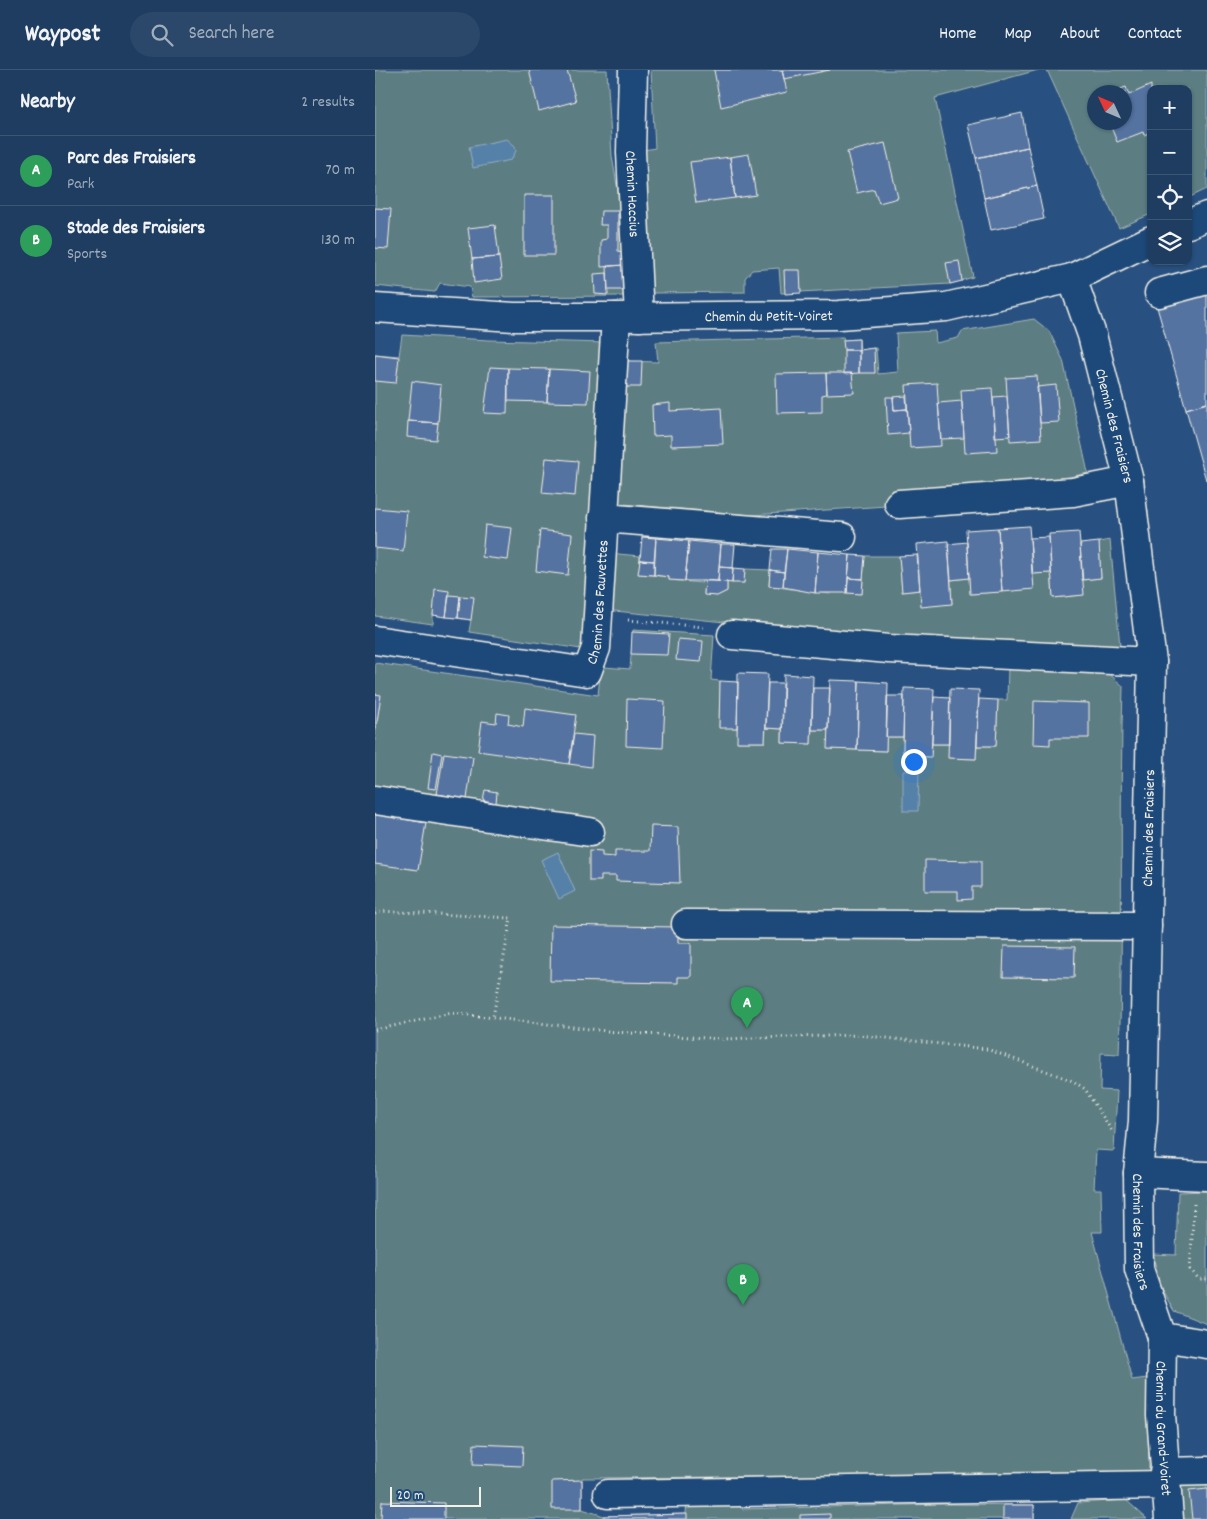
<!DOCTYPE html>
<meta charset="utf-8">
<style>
body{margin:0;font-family:Dekko,sans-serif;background:#2b486a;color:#f1f3f6}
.controls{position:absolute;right:15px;top:15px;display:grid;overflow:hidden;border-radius:10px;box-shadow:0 1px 4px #0004}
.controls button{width:45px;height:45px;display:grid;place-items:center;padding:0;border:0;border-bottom:1px solid #3c5676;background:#1e3d61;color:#f1f3f6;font:25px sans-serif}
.compass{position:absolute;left:712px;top:15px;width:45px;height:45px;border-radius:50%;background:#1e3d61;box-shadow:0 1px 4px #0004;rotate:314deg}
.scale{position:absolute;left:15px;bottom:12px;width:91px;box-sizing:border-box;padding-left:5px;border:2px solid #f4f1e8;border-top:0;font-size:14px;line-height:18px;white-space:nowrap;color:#f4f1e8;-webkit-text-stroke:4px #1f4a7a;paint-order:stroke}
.you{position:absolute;left:538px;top:691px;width:18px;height:18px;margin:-12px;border:4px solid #fff;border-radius:50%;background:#1a73e8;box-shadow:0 0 0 8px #1a73e833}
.badge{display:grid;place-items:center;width:32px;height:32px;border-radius:50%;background:#ff9aa2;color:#fff;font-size:16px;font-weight:700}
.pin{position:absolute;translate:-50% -41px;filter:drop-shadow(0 1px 2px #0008)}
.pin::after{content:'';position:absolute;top:26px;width:18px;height:15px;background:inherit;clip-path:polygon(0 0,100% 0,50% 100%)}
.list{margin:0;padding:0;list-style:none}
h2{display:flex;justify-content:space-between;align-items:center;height:65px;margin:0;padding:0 20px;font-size:21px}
h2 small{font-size:16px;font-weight:400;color:#a1aebd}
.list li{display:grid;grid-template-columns:32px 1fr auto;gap:15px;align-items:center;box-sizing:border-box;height:70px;padding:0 20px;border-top:1px solid #3c5676}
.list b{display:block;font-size:19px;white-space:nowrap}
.list p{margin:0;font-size:16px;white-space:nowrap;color:#a1aebd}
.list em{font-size:16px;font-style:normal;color:#a1aebd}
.icon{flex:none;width:28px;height:28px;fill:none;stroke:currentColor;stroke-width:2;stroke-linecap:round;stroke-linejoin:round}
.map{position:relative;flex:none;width:832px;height:1449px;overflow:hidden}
header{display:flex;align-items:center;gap:30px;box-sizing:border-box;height:70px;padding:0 25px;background:#1e3d61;border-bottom:1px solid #3c5676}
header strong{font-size:24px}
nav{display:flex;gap:28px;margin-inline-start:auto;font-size:18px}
.search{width:350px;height:45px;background:#2b486a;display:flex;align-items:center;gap:12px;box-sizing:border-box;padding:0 18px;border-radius:28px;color:#a1aebd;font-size:19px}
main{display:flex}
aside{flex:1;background:#1e3d61}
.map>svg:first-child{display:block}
.green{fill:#5c7d82;stroke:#a8b7b5;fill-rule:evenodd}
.water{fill:#5581a9;stroke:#95aec2}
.building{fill:#5473a1;stroke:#f4f1e8}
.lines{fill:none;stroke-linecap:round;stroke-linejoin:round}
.minor-casing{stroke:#f4f1e8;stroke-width:31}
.path{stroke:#f4f1e8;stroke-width:3;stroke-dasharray:1 4;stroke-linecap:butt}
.minor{stroke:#1f4a7a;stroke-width:28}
.labels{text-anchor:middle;stroke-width:4;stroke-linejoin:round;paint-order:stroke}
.street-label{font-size:15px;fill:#f4f1e8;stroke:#1f4a7a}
</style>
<header>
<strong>Waypost</strong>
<div class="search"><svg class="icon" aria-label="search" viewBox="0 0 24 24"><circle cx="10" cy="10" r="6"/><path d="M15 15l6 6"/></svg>Search here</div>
<nav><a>Home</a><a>Map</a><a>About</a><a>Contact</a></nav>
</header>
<main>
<aside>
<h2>Nearby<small>2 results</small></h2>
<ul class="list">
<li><span class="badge" style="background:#2e9e5b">A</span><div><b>Parc des Fraisiers</b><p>Park</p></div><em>70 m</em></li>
<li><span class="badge" style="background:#2e9e5b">B</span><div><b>Stade des Fraisiers</b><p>Sports</p></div><em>130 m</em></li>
</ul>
</aside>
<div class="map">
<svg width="832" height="1449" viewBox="0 0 832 1449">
<rect width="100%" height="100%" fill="#285181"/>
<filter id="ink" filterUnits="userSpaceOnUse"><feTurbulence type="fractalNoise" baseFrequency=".02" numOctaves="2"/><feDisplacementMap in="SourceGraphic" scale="10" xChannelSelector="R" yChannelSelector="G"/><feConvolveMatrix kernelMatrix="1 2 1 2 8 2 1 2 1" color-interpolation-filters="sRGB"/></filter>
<g filter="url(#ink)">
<path class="green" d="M0 0H232L237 86 246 139 250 226 97 227 95 217 65 213 60 222 0 216Z
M276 0H663L560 28 598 207 575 214 406 223 404 198 377 200 370 208V222L277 223 269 80 280 78Z
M672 0H832V119L813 128V19H776V144L744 158ZM720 22H750V52H720Z
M659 249 674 261 688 290 713 403 667 413 511 427V436L377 445 237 433 245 291 283 292 281 272 468 267 469 270 484 269 485 280 501 278 503 304 523 302 521 263 560 261 561 273 583 268 587 261Z
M27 265 114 270 231 273 212 573 206 579 94 562 96 550 58 545V554L0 546V284L24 286Z
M735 470 745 576C572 579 400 556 229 540L233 483 265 486 264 504 294 507V510L327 513 326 510H330L329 524 342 526 352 521V512L369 513 370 499 395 500 394 516 455 524 456 521 487 524 490 486H524L527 522 545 520 577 534 576 510 594 508 596 524 658 519 657 504 676 503 678 528 708 525 707 510 726 508 724 472Z
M258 560 339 565 336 610 345 611 344 657 362 658 363 672H390L391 658 407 659V673L436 674 437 660H453V679L511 681V667H528V686L556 687 557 674H574V688L601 689 602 676H621L623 630H632L633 597 732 602 748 616C744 739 749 861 744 984L726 983 725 1020 742 1021 739 1081 721 1080 719 1119H726L727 1162H717L757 1310 772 1308 774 1404 207 1408V1439L229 1446 311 1444 312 1430H367V1439L572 1434 659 1435V1449H0V593L223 625 225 606 229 597 255 599Z
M832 1121V1254L799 1241 785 1216 778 1184 801 1185 803 1122Z
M808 1415H832V1449H803L800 1424Z
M751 1430 772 1449H696L703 1433Z"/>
<path class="water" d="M132 69 140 76 141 81 136 90 98 98 94 77Z
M528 701H544L543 741H528Z
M183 782 200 821 184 829 166 790Z"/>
<path class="building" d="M154 0H192L201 31 164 41Z
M339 0H407L412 22 346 37Z
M407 0H455L409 9Z
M776 15V62L769 65 768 62 742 72 734 52H750V22H737L751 17 754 25Z
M647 43 653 77 601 88 593 55Z
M510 73 523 128 504 133 499 119 482 123 472 82Z
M653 77 662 116 609 128 601 88Z
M374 84 381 125 360 128 355 87Z
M355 87 360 128 321 133 315 92Z
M662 116 669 149 616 160 609 128Z
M149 125H179V185H149Z
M0 138 16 139 13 179 0 178Z
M226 141H243V181L248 182 249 195 226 197V170L232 169V155H225Z
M120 155 124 187 97 189 93 158Z
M124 187 127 209 99 213 97 189Z
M584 191 587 211 575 214 571 193Z
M249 195 250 220H233L232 196Z
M409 200H425L426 223 410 224Z
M232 203 233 225 220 224 219 204Z
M832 215V333L811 339 780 230Z
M484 269V280H469L468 270Z
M499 278 500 303H484V280Z
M469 280H484V303L469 304Z
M0 284 24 287 21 313 0 311Z
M250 291H267L266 317H249Z
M115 297 133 298 132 344 109 343Z
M133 298 174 299 172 332 133 331Z
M174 299 215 301 213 333 172 332Z
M451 303 452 324 447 325V342L402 343 401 304Z
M451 303H477L479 323 452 324Z
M662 306 666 369 635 371 631 308Z
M37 311 66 315 63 353 33 351Z
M562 313 566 376 535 378 531 315Z
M681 315 684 352 665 353 662 317Z
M617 318 622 381 590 383 586 320Z
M531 326 532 339 519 340 518 327Z
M632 326 635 366 620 367 618 327Z
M511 327H518L519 340 532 339 534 363 513 365Z
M587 331 589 368 566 369 563 333Z
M295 333V341L346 338 348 374 296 376V365L278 366 277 335Z
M832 333V410H831L811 339Z
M33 351 63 353 61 370 32 367Z
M171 388 203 391 200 426 167 423Z
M0 438 32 441 28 481 0 478Z
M110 455 137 458 133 490 107 487Z
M654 456 659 519 627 522 623 458Z
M623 458 627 522 595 524 591 460Z
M165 460 197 464 193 505 161 501Z
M704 462 709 525 678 528 674 464Z
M267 467 281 468 279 491 265 490Z
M674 467 676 503 657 504 655 468Z
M281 468 314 471 310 511 294 510V507L279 505Z
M314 471 346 474 343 511H310Z
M573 471 577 534 546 537 542 474Z
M592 472 594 508 576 510 573 474Z
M724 472 726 508 707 510 705 474Z
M346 474H360L358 498 344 497Z
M397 479H412L409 502 395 500Z
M412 479 443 482 440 523 408 517Z
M443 482 475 485 472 523H440Z
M475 485 490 486 488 509 473 508Z
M542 485 545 520 527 522 524 486Z
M265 490 279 491V505L263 504Z
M344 497 358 498 357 513 343 511Z
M358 498 370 499 369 513H357Z
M395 500 409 502 408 517 394 516Z
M473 508 488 509 487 524 472 523Z
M330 510 352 512V521L342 526 329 525Z
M60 519 74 521 71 547 58 545Z
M74 525 85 526 83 548 71 547Z
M85 526 99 527 96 550 83 548Z
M257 562 294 564 292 585 256 584Z
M303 569 328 571 326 592 301 590Z
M363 603 393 604 390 672H362Z
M409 604 438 606 436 674 407 673Z
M455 610 484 611 482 680 452 679Z
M345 611 363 612 362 658H344Z
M484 611 513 613 511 681 482 680Z
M393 613H408L407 659 391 658Z
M438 618H455L453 660H437Z
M529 618 559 619 556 687 528 686Z
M575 619 604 620 601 689 573 688Z
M0 624 6 625 0 665Z
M512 626H529L528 667H511Z
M559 627 575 628 574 674H557Z
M252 629 290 631 288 678 251 676Z
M604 629 623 630 621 676H602Z
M659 631 714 633V668H675V675L658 674Z
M150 638 201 645 194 694 103 681 107 651 121 653 122 643 134 645 133 654 148 657Z
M199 664 218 666 216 697 194 694Z
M58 682 67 684 61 719 53 718Z
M69 683 98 687 92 729 62 724Z
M110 720 122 722 121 733 108 730Z
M0 744 51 753 43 800 0 794Z
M276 756 303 757 305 813 241 811V806H226V811H214V781L227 782V786L240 787V781H275Z
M550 790 606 791V817H597V829L583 830V821H550Z
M176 855 303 857V873H316V907H303V913L175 911Z
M629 876 700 877 699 908 628 907Z
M99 1374 148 1376 147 1396 98 1394Z
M207 1410V1439H177V1411Z
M832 1419V1449H817L814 1421Z
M7 1431 69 1433V1449H6Z
M628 1435H659V1449H628Z
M312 1444V1449H229V1446Z
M455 1444V1449H425V1445Z"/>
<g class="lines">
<g class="minor-casing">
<g id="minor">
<path id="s1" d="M258 0 256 82 264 247"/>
<path d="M813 154 832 146"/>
<path id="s2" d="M697 208 717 265 754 411 777 592 768 1051 763 1103 764 1199 787 1267 786 1345 794 1449"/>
<path d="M784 223 832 210"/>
<path id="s3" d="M0 238 139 247H241L464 245 571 237 697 208 776 170"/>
<path d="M524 434 698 422 754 411"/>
<path d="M228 448 467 467"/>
<path d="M357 565 514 579 777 592"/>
<path id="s4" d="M0 570 212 602 221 578 241 247"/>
<path d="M0 730 215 762"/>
<path d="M311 854 772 856"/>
<path d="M763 1103 832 1106"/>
<path d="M787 1267 832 1274"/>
<path d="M789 1402 832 1401"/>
<path d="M233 1424 790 1415"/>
</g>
</g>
<path class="path" d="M253 550 329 557
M0 844 7 841 136 848 118 947
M0 960 77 943 241 962 345 969 484 965 612 979 698 1011 710 1019 737 1061
M819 1134 815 1199 824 1209H832"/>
<use href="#minor" class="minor"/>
</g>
</g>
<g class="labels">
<g class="street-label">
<text dy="5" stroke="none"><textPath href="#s1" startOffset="124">Chemin Haccius</textPath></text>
<text dy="5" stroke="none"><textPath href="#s3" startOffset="394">Chemin du Petit-Voiret</textPath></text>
<text dy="5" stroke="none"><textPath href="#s2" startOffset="154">Chemin des Fraisiers</textPath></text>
<text dy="5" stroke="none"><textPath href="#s4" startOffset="286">Chemin des Fauvettes</textPath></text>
<text transform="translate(773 758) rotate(-89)" y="5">Chemin des Fraisiers</text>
<text dy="5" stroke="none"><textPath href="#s2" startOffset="964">Chemin des Fraisiers</textPath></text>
<text dy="5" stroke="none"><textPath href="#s2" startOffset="1164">Chemin du Grand-Voiret</textPath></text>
</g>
</g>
</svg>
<div class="controls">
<button>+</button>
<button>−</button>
<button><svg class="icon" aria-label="locate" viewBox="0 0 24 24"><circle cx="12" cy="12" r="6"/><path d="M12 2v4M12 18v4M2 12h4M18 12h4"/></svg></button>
<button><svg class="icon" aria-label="layers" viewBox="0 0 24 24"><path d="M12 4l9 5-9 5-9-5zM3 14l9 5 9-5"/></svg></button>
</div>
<svg class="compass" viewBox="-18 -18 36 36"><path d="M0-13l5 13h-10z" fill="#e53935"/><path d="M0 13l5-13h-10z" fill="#a1aebd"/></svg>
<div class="scale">20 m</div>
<div class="you"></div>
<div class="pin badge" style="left:372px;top:958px;background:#2e9e5b">A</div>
<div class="pin badge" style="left:368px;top:1235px;background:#2e9e5b">B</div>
</div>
</main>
